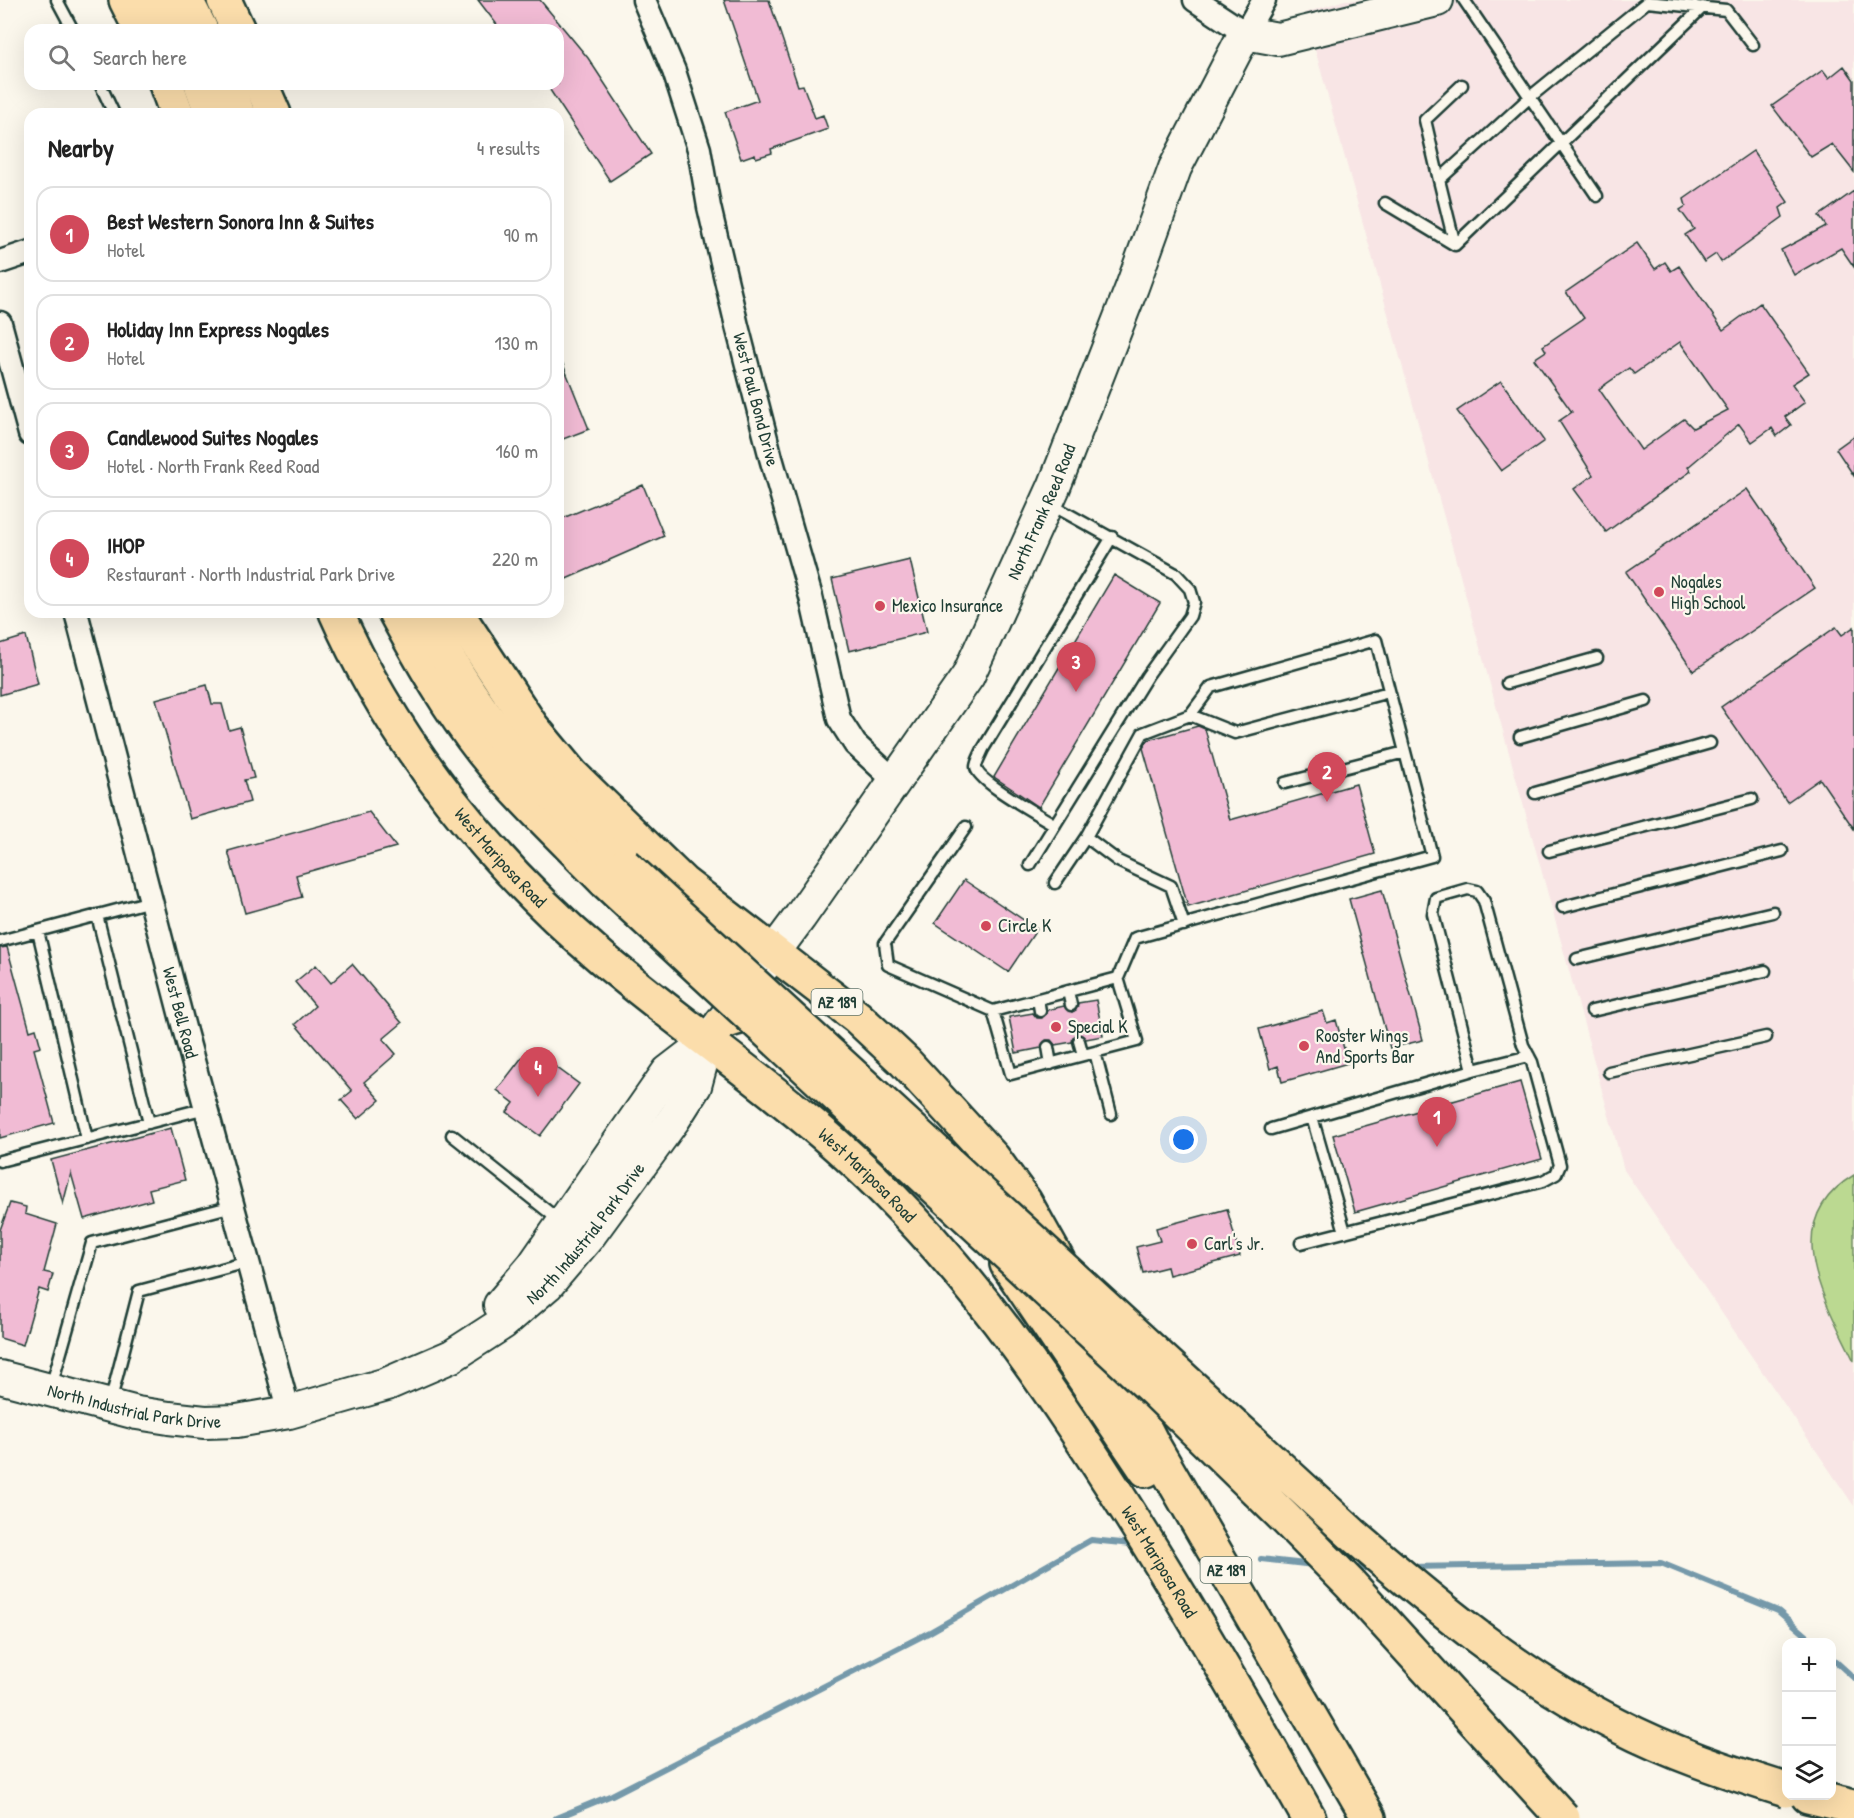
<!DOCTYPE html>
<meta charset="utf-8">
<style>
body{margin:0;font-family:"Patrick Hand",sans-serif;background:#f6f6f6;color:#222}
.controls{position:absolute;right:18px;bottom:18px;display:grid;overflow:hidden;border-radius:12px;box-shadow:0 6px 24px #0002}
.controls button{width:54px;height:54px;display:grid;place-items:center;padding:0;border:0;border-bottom:2px solid #e0e0e0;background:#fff;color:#222;font:30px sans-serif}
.you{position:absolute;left:1184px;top:1140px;width:21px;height:21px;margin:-15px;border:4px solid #fff;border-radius:50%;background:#1a73e8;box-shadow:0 0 0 9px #1a73e833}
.badge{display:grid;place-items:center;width:39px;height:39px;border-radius:50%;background:#d1495b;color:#fff;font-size:20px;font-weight:700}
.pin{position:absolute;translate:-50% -50px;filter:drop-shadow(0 2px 3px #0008)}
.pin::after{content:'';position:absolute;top:32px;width:21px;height:18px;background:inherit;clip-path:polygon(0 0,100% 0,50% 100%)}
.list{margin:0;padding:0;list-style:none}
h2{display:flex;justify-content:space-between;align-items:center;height:78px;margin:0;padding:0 24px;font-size:26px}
h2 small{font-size:20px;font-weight:400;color:#767676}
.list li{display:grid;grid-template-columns:39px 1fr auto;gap:18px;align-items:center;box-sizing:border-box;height:96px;margin:0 12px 12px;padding:0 12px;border:2px solid #e0e0e0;border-radius:18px}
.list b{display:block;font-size:22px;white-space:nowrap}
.list p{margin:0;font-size:20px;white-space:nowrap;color:#767676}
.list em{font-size:20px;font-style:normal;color:#767676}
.icon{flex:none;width:33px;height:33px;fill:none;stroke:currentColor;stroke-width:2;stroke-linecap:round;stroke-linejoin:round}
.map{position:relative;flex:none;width:1854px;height:1818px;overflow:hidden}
.search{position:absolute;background:#fff;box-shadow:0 6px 24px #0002;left:24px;top:24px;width:540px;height:66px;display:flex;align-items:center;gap:15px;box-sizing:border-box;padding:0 21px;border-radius:18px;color:#767676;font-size:22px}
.panel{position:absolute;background:#fff;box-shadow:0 6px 24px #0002;left:24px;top:108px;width:540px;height:510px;border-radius:18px}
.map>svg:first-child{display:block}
.built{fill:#f8e5e5}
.green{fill:#bbd991;stroke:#6d8b62;stroke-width:1.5}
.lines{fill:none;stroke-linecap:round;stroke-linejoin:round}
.stream{stroke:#7599aa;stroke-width:6}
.building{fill:#f1bbd4;stroke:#1f3d34;stroke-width:1.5;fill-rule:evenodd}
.lane-casing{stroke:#1f3d34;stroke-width:15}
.street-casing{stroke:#1f3d34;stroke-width:27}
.secondary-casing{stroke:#1f3d34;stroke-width:36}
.highway-casing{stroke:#1f3d34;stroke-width:38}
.lane{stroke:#fbf7ec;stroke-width:10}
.street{stroke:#fbf7ec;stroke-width:22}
.secondary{stroke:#fbf7ec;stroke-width:32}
.highway{stroke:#fbddab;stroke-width:33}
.highway-bridge-casing{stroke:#1f3d34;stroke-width:38;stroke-linecap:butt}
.highway-bridge{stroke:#fbddab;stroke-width:33}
.poi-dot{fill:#d1495b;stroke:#fbf7ec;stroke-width:2}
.labels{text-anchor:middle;stroke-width:4.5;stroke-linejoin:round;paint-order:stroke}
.shield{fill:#fbf7ec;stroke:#61756b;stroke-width:1.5}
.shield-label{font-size:16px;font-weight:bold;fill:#1f3d34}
.street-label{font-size:18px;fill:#1f3d34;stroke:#fbf7ec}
.poi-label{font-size:18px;fill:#1f3d34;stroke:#fbf7ec;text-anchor:start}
</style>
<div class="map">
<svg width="1854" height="1818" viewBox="0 0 1854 1818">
<rect width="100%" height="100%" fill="#fbf7ec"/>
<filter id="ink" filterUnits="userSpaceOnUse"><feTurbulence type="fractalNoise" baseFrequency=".0167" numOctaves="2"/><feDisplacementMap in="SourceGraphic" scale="12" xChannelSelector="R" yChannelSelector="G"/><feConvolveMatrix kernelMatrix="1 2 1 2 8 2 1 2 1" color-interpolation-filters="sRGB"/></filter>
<g filter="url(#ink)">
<path class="built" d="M1345 0H1854V1506L1624 1170 1305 13Z"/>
<path class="green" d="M1854 1175V1361C1825 1300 1776 1222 1854 1175Z"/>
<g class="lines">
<path class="stream" d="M1261 1559 1314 1565
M1408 1567 1661 1563 1778 1611 1814 1642
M1351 1568H1374
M1832 1658 1854 1678
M556 1818 612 1795 930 1632 1091 1540 1132 1544"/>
</g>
<path class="building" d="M478 0H540L588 58 651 154 610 181 546 84H558V30H501Z
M724 0H769L798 86 803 85 815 118 823 115 828 129 771 149 772 153 756 158 755 154 741 159 725 112 758 100Z
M1844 66 1854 80V172L1832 144 1811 157 1772 106 1823 70 1829 78Z
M1753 151 1788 202 1780 208 1783 217 1721 262 1716 254 1704 262 1685 235 1694 229 1680 210 1686 206 1684 199Z
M1854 191V267L1841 248 1794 275 1781 250 1826 226 1819 216Z
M1637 243 1655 269 1665 262 1671 271 1679 266 1723 330 1760 303 1809 373 1792 384 1805 402 1785 417 1791 425 1777 436 1772 428 1752 442 1739 424 1688 467 1691 471 1606 532 1574 489 1593 475 1559 421 1572 412 1534 359 1546 351 1543 346 1584 318 1566 292ZM1680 342 1728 410 1693 428 1684 419 1641 450 1599 389 1629 368 1634 374Z
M558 352 589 429 558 441Z
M1501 381 1544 441 1501 471 1457 411Z
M1854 436V476L1836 449Z
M643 485 664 536 564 580 558 566V520Z
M1747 489 1815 588 1693 671 1626 572Z
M910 560 927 632 849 651 832 579Z
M1114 575 1160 603 1039 807 994 777Z
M1836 627 1842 635 1854 627V829L1820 779 1787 802 1721 707Z
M26 636 38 684 0 695V644Z
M207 685 212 704H222L229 730 240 727 254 778 244 780 250 802 190 819 156 699Z
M1198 726 1205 729 1230 820 1356 784 1375 854 1188 907 1143 748 1148 740Z
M369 812 396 847 296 875 302 897 245 913 228 851Z
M964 880 1037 929 1008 972 935 923Z
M1382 890 1423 1040 1390 1048 1349 899Z
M7 947 30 1031 36 1029 41 1047 34 1049 54 1123 0 1138V948Z
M352 964 402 1023 383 1039 396 1054 364 1082 380 1100 358 1119 341 1100 352 1091 295 1024 315 1006 295 982 316 965 331 983Z
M1096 1000 1103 1036 1086 1039 1078 1034 1072 1042 1055 1045 1051 1040H1046L1041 1048 1016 1053 1009 1017 1033 1013 1037 1018H1042L1047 1010 1064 1006 1072 1012 1076 1010 1078 1003Z
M1323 1011 1327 1023 1336 1020 1348 1063 1282 1082 1278 1066 1270 1069 1259 1029Z
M523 1056 539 1067 545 1059 579 1084 540 1136 507 1112 514 1103 497 1090Z
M1520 1082 1542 1159 1355 1212 1333 1135Z
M171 1128 185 1180 149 1189 152 1200 84 1219 71 1173 63 1204 51 1160Z
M10 1203 26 1207 25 1214 57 1224 44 1272 53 1274 48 1292 39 1289 23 1345 0 1338V1230Z
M1227 1209 1240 1256 1169 1275 1167 1267 1143 1273 1136 1247 1160 1241 1156 1228Z"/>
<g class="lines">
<g class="lane-casing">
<path id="lane" d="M57 0 73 30
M1464 0 1597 196
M100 84 114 114
M1462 85 1425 120 1439 180 1530 97 1647 2 1726 10 1753 45
M1439 180 1455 245 1703 7
M1385 203 1455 245
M1507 683 1597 658
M1190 715 1235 733 1389 692
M1520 737 1646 701
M1285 783 1405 752
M1535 793 1710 743
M1055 825C1041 816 976 781 976 767 976 762 981 754 983 749L1112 537
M966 827 885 943 888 965 993 1011 1011 1074 1137 1041 1118 978 993 1011
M1086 837 1118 861 1171 886 1184 925
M1549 851 1752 799
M1030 865 1147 676 1190 616 1194 602 1190 589 1176 574 1050 504
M1055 883 1086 837 1143 733 1190 715 1211 687 1376 640 1432 856 1135 938 1118 978
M1563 907 1782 851
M97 915 149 1123
M38 931 87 1139
M0 941 151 901
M1577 959 1773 912
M1068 991 1071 1005
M1038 999 1040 1011
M1592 1011 1765 971
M1079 1041 1083 1055
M1048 1047 1051 1064
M1095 1052 1111 1114
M1473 1070 1529 1056
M1609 1072 1766 1037
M1312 1117 1345 1232
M1271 1129 1473 1070 1433 914 1436 898 1468 889 1477 891 1484 901 1523 1045 1532 1062 1560 1165 1556 1174 1543 1181 1301 1243
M452 1135 560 1221
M0 1161 206 1108
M51 1387 92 1243 233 1206
M110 1403 139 1291 248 1262"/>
</g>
<g class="street-casing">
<g id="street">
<path id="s1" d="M644 0 674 71 699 149 709 207 737 326 771 458 811 597 839 719 855 744 895 781"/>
<path d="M1195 0 1245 33 1264 0"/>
<path d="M0 262 30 252"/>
<path d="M0 323 30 434"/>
<path id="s2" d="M76 612 184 1028 289 1412"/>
</g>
</g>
<g class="secondary-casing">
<g id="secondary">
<path d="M500 1305 533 1266 668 1072 707 1042"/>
<path id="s3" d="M0 1377 137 1413 169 1418 205 1422 237 1421 289 1412 387 1384 452 1356 503 1323 547 1285 588 1237 674 1119 695 1086 707 1042 800 917 968 676 1054 487 1132 287 1175 168 1245 33 1278 39 1437 0"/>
</g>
</g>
<g class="highway-casing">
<g id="highway">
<path d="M126 0 141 30"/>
<path d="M157 0 173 30"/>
<path d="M186 0 201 30"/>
<path d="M224 0 238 30"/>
<path d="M166 84 177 114"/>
<path d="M201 84 212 114"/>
<path d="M227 84 238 114"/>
<path d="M261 84 274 114"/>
<path id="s4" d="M336 612C394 744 493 866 603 959 697 1038 802 1106 888 1194 985 1292 1056 1397 1129 1513 1192 1613 1251 1715 1309 1818"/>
<path d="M395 612C421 660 449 709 483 752 520 798 564 839 606 882"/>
<path d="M421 612C445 654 470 698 501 736 538 782 582 823 624 865"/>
<path d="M456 612 532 727 571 774 683 883 857 1017 905 1062 993 1158 1025 1202 1058 1261"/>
<path d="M722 1023C739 1016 754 1012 771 1022"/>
<path d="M1007 1264 1146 1470"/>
<path d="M1100 1341 1153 1445 1369 1818"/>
<path d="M1808 1796 1854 1807"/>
</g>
</g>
<use href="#lane" class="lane"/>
<use href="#street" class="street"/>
<use href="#secondary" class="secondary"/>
<use href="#highway" class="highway"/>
<g class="highway-bridge-casing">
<path id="highway-bridge" d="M624 865 1352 1534C1435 1605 1519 1676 1617 1725 1671 1753 1728 1772 1786 1790
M606 882 1155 1391 1286 1519 1350 1584 1563 1818"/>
</g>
<use href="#highway-bridge" class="highway-bridge"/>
</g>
</g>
<g class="poi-dot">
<circle cx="1659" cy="592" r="6"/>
<circle cx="880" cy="606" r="6"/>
<circle cx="986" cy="926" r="6"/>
<circle cx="1056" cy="1027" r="6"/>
<circle cx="1304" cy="1046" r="6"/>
<circle cx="1192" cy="1244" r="6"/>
</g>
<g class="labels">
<g class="shield">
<rect x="811.5" y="989" width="51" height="26" rx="4.5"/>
<rect x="1200.5" y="1557" width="51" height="26" rx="4.5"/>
</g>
<g class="shield-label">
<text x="837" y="1008">AZ 189</text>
<text x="1226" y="1576">AZ 189</text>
</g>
<g class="street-label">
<text dy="6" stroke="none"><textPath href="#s1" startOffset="416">West Paul Bond Drive</textPath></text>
<text dy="6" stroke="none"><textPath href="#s3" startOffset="1510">North Frank Reed Road</textPath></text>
<text dy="6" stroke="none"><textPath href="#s4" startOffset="297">West Mariposa Road</textPath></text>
<text dy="6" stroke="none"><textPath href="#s2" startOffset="414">West Bell Road</textPath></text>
<text dy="6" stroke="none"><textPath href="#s4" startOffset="783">West Mariposa Road</textPath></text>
<text dy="6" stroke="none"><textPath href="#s3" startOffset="651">North Industrial Park Drive</textPath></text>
<text dy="6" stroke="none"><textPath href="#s3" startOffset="138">North Industrial Park Drive</textPath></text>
<text dy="6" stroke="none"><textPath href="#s4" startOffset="1269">West Mariposa Road</textPath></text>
</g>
<g class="poi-label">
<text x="1671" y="588">Nogales<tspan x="1671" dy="21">High School</tspan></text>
<text x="892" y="612">Mexico Insurance</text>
<text x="998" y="932">Circle K</text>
<text x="1068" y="1033">Special K</text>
<text x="1316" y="1042">Rooster Wings<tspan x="1316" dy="21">And Sports Bar</tspan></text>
<text x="1204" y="1250">Carl's Jr.</text>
</g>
</g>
</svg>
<div class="controls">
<button>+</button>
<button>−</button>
<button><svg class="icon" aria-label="layers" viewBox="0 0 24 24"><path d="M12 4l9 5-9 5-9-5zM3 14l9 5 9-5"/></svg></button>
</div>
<div class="you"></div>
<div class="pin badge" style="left:1437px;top:1147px">1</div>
<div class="pin badge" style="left:1327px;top:802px">2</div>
<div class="pin badge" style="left:1076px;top:692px">3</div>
<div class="pin badge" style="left:538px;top:1097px">4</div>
<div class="search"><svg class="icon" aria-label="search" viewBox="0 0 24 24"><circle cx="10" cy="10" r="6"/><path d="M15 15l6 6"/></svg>Search here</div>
<section class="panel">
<h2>Nearby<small>4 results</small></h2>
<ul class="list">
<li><span class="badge">1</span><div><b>Best Western Sonora Inn &amp; Suites</b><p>Hotel</p></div><em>90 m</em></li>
<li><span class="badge">2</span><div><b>Holiday Inn Express Nogales</b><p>Hotel</p></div><em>130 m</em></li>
<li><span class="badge">3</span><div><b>Candlewood Suites Nogales</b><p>Hotel · North Frank Reed Road</p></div><em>160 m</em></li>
<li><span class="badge">4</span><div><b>IHOP</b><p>Restaurant · North Industrial Park Drive</p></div><em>220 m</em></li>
</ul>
</section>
</div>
